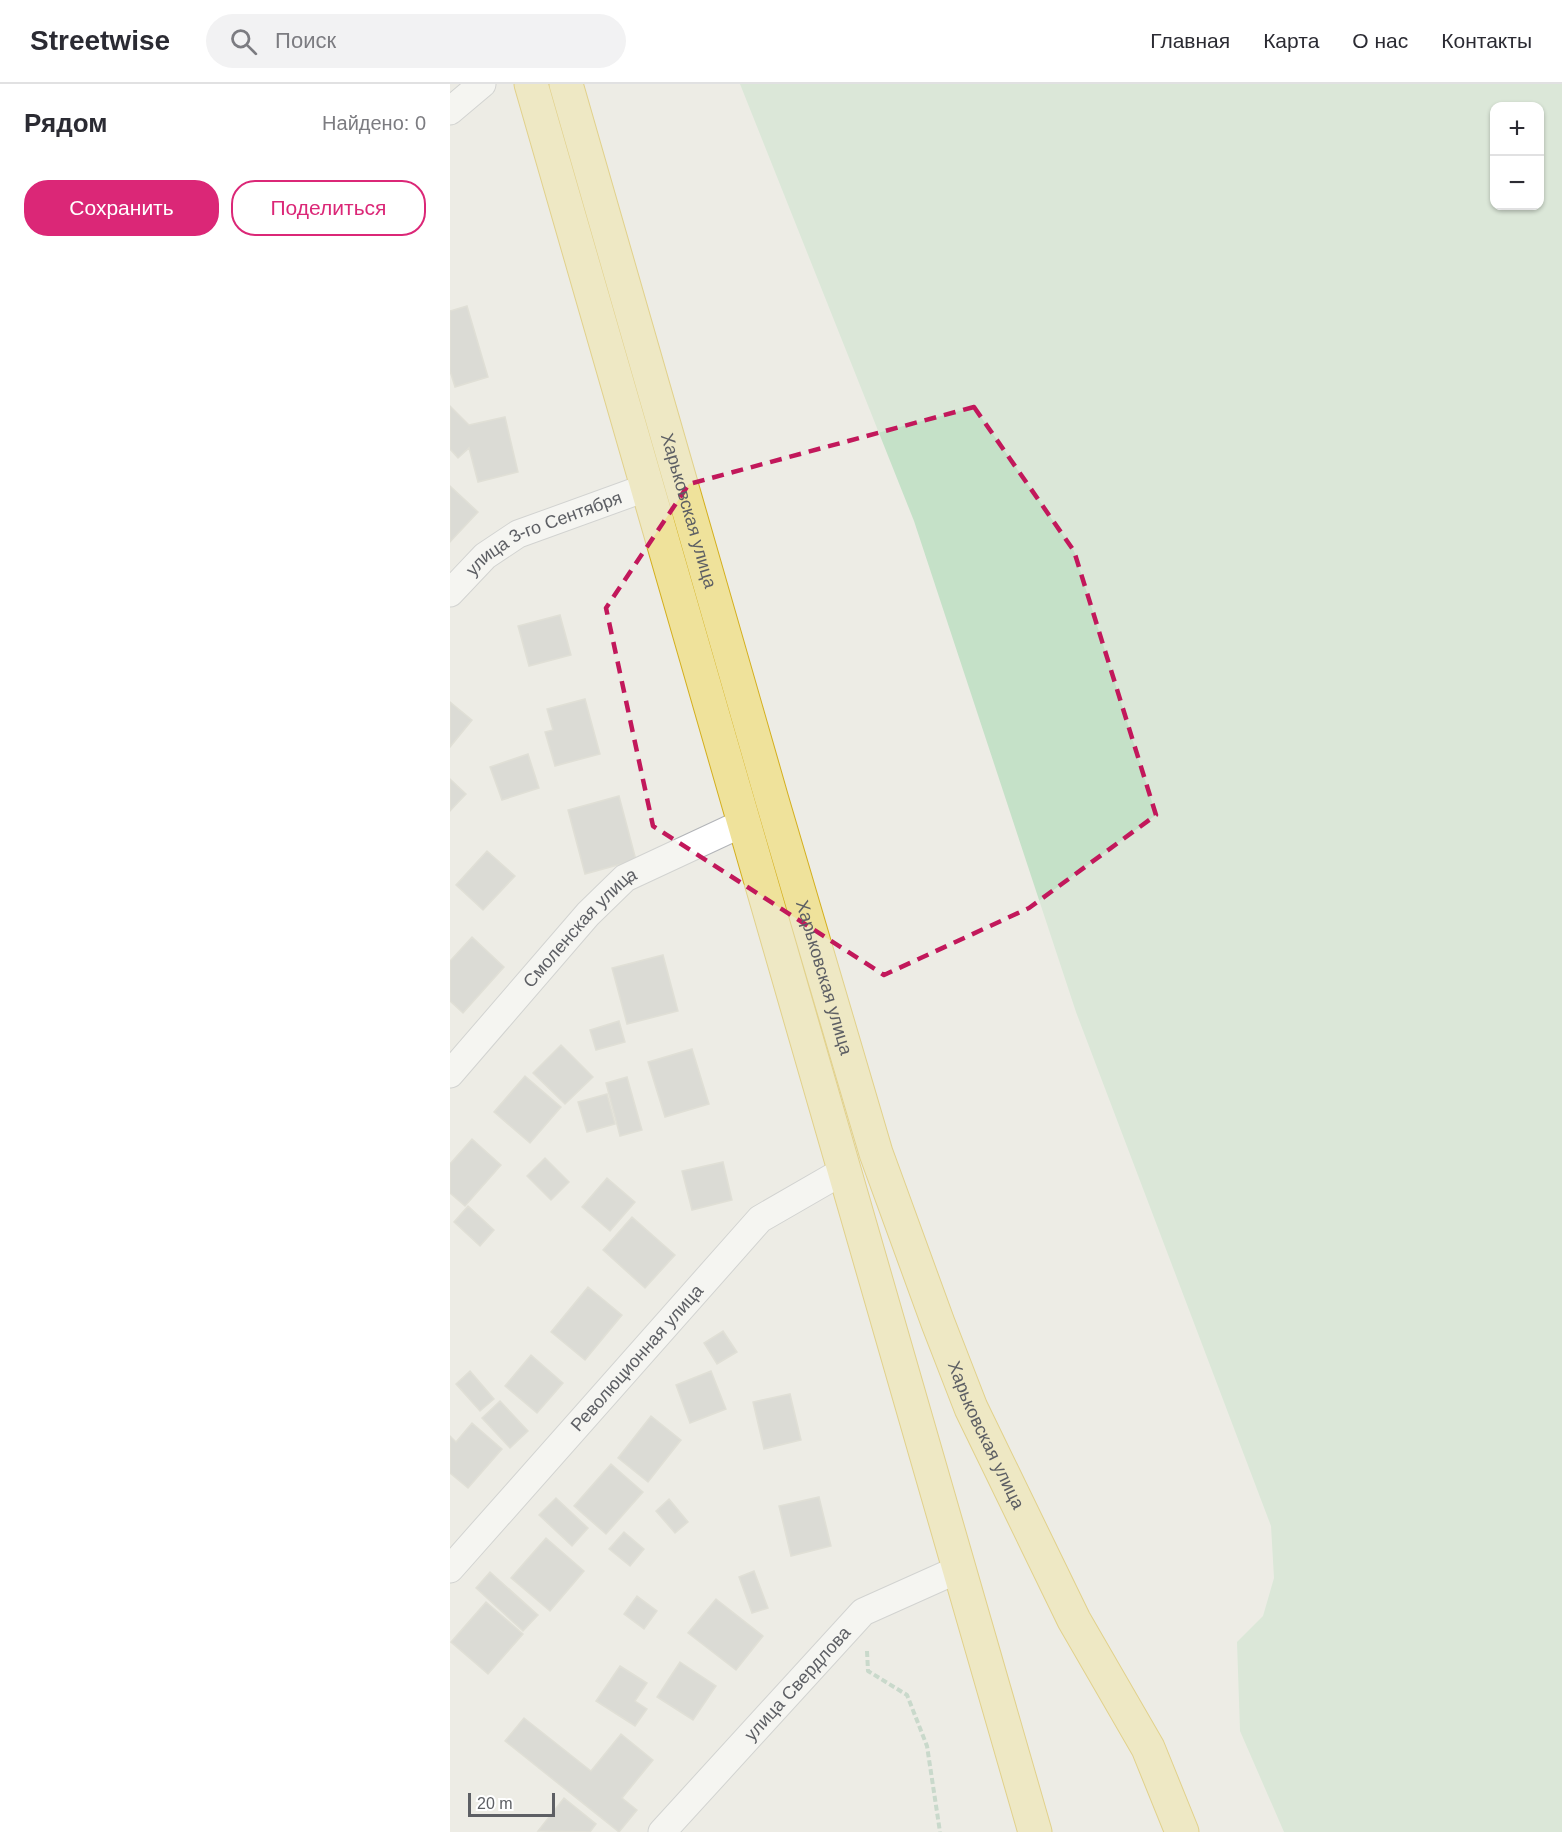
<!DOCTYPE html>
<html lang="ru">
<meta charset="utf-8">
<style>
body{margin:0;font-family:Helvetica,sans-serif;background:#f2f2f3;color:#2b2b33}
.controls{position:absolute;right:18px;top:18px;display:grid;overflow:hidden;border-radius:12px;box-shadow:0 2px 4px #0004}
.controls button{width:54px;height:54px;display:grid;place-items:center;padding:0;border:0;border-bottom:2px solid #e1e1e2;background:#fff;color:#2b2b33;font:30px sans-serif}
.scale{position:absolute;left:18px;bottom:15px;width:87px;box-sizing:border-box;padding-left:6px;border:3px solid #5d5f64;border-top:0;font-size:16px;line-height:21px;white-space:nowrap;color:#5d5f64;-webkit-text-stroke:4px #fff;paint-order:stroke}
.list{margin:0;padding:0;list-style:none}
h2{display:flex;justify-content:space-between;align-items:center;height:78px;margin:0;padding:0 24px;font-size:26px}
h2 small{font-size:20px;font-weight:400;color:#7c7c81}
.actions{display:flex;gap:12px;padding:18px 24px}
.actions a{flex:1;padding:14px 0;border:2px solid #db2777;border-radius:24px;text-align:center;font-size:21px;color:#db2777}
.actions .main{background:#db2777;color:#fff}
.icon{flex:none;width:33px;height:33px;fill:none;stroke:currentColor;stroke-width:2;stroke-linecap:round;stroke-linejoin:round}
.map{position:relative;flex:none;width:1112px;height:1748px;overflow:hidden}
header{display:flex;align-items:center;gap:36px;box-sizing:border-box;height:84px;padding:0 30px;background:#fff;border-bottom:2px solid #e1e1e2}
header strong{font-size:28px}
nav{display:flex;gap:33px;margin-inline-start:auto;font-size:21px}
.search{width:420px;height:54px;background:#f2f2f3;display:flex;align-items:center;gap:15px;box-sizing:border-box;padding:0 21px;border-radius:33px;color:#7c7c81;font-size:22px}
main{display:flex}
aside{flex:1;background:#fff}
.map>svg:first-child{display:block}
.green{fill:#c5e1c8;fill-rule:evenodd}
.building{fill:#c6c6c0;stroke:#d1cfc4;stroke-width:1.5}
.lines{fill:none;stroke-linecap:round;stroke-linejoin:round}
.street-casing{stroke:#b2b4b8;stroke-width:29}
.highway-casing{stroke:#d4af1e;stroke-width:35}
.path{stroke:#9ec0ab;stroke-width:4;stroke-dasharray:6 3;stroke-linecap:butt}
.street{stroke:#fff;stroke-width:27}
.highway{stroke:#efe29b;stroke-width:33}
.marked{fill:none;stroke:#c2185b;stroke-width:4.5;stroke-dasharray:12 8;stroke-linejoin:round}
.labels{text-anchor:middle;stroke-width:4.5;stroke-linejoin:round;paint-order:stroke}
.street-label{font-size:18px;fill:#5d5f64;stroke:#fff}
</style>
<header>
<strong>Streetwise</strong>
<div class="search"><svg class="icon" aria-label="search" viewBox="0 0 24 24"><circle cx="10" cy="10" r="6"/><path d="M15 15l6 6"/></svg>Поиск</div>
<nav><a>Главная</a><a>Карта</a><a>О нас</a><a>Контакты</a></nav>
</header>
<main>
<aside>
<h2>Рядом<small>Найдено: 0</small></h2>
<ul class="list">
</ul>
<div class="actions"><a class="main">Сохранить</a><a>Поделиться</a></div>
</aside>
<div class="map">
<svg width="1112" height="1748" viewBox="0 0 1112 1748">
<rect width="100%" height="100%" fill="#edece5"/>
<path class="green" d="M290 0H1112V1748H834L790 1647 787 1558 813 1532 824 1494 821 1442 626 928 464 437ZM1044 22H1090V122H1044Z"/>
<path class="building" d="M17 222 38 293 5 303 0 287V227Z
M0 322 19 341 55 333 68 388 28 398 19 364 8 374 0 365Z
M0 402 28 428 0 458Z
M110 531 121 571 79 582 68 542Z
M135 615 150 670 105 682 95 648 103 646 97 625Z
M0 618 22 636 0 663Z
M78 670 89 704 52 716 40 683Z
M0 695 16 710 0 727Z
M169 712 186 776 135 790 118 726Z
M37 767 65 792 33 826 6 801Z
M22 853 54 883 13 929 0 917V877Z
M213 871 228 927 177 940 162 884Z
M169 937 175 958 146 966 140 946Z
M111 961 143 993 115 1020 83 989Z
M242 965 259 1020 215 1033 198 978Z
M75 992 111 1023 80 1059 44 1028Z
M177 993 192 1046 170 1052 156 999Z
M157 1010 165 1040 137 1048 128 1018Z
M22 1055 51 1081 15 1122 0 1109V1080Z
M95 1074 119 1098 101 1116 77 1092Z
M273 1078 282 1116 242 1126 232 1087Z
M157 1094 185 1118 160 1147 132 1123Z
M18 1122 44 1146 30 1162 4 1138Z
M182 1133 225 1171 195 1204 153 1166Z
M138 1203 172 1231 135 1276 101 1248Z
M273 1247 287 1268 267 1280 254 1259Z
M81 1271 113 1299 87 1329 55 1302Z
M20 1287 44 1315 30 1327 6 1300Z
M261 1287 276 1325 240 1339 226 1301Z
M340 1310 351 1356 314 1365 303 1318Z
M50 1317 78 1347 60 1364 32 1334Z
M201 1332 231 1356 198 1398 168 1374Z
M22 1339 52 1365 18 1404 0 1389V1352L6 1358Z
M161 1380 193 1408 156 1450 124 1422Z
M369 1413 381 1462 341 1472 329 1422Z
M106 1414 138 1444 122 1462 89 1431Z
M219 1415 238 1438 225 1449 206 1427Z
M174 1448 194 1465 180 1482 159 1465Z
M96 1454 134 1487 100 1527 61 1494Z
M304 1487 318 1524 302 1529 289 1493Z
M40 1488 88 1531 73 1547 26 1504Z
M187 1512 207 1527 194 1545 174 1530Z
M266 1515 313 1552 286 1586 238 1549Z
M36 1518 73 1550 38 1590 1 1558Z
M230 1578 266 1602 243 1636 207 1613Z
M170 1582 197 1599 185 1617 197 1625 185 1642 146 1617Z
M74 1634 141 1687 171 1650 203 1676 172 1714 187 1726 169 1748 55 1657Z
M114 1714 146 1740 140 1748 88 1747Z"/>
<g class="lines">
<g class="street-casing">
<g id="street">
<path d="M0 27 32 0"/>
<path id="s1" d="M0 509 35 472 68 450 198 403"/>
<path id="s2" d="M0 990 138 830 175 794 293 739"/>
<path id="s3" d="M0 1485 310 1135 395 1086"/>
<path id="s4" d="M212 1748 413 1528 509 1485"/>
</g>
</g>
<g class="highway-casing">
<g id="highway">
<path d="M81 0 585 1748"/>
<path id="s5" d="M116 0 322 716 426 1069 488 1239 521 1324 624 1536 698 1664 732 1748"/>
</g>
</g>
<path class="path" d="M417 1567 418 1587 457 1611 477 1662 490 1748"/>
<use href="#street" class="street"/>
<use href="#highway" class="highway"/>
</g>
<path d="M0 0H1112V1748H0ZM524 323 624 467 706 731 579 824 434 891 203 742 156 524 239 400Z" fill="#edece5" fill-opacity=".55" fill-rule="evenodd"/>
<path class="marked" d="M524 323 624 467 706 731 579 824 434 891 203 742 156 524 239 400Z"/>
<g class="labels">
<g class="street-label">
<text dy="6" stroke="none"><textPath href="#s5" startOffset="444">Харьковская улица</textPath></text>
<text dy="6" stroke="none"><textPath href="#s1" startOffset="114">улица 3-го Сентября</textPath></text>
<text dy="6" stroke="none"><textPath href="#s2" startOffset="196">Смоленская улица</textPath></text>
<text dy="6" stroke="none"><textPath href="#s5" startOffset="930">Харьковская улица</textPath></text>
<text dy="6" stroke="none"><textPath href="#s3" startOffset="282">Революционная улица</textPath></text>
<text dy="6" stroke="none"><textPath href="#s5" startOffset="1416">Харьковская улица</textPath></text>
<text dy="6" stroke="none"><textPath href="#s4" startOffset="201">улица Свердлова</textPath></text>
</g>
</g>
</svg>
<div class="controls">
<button>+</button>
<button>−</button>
</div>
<div class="scale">20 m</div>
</div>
</main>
